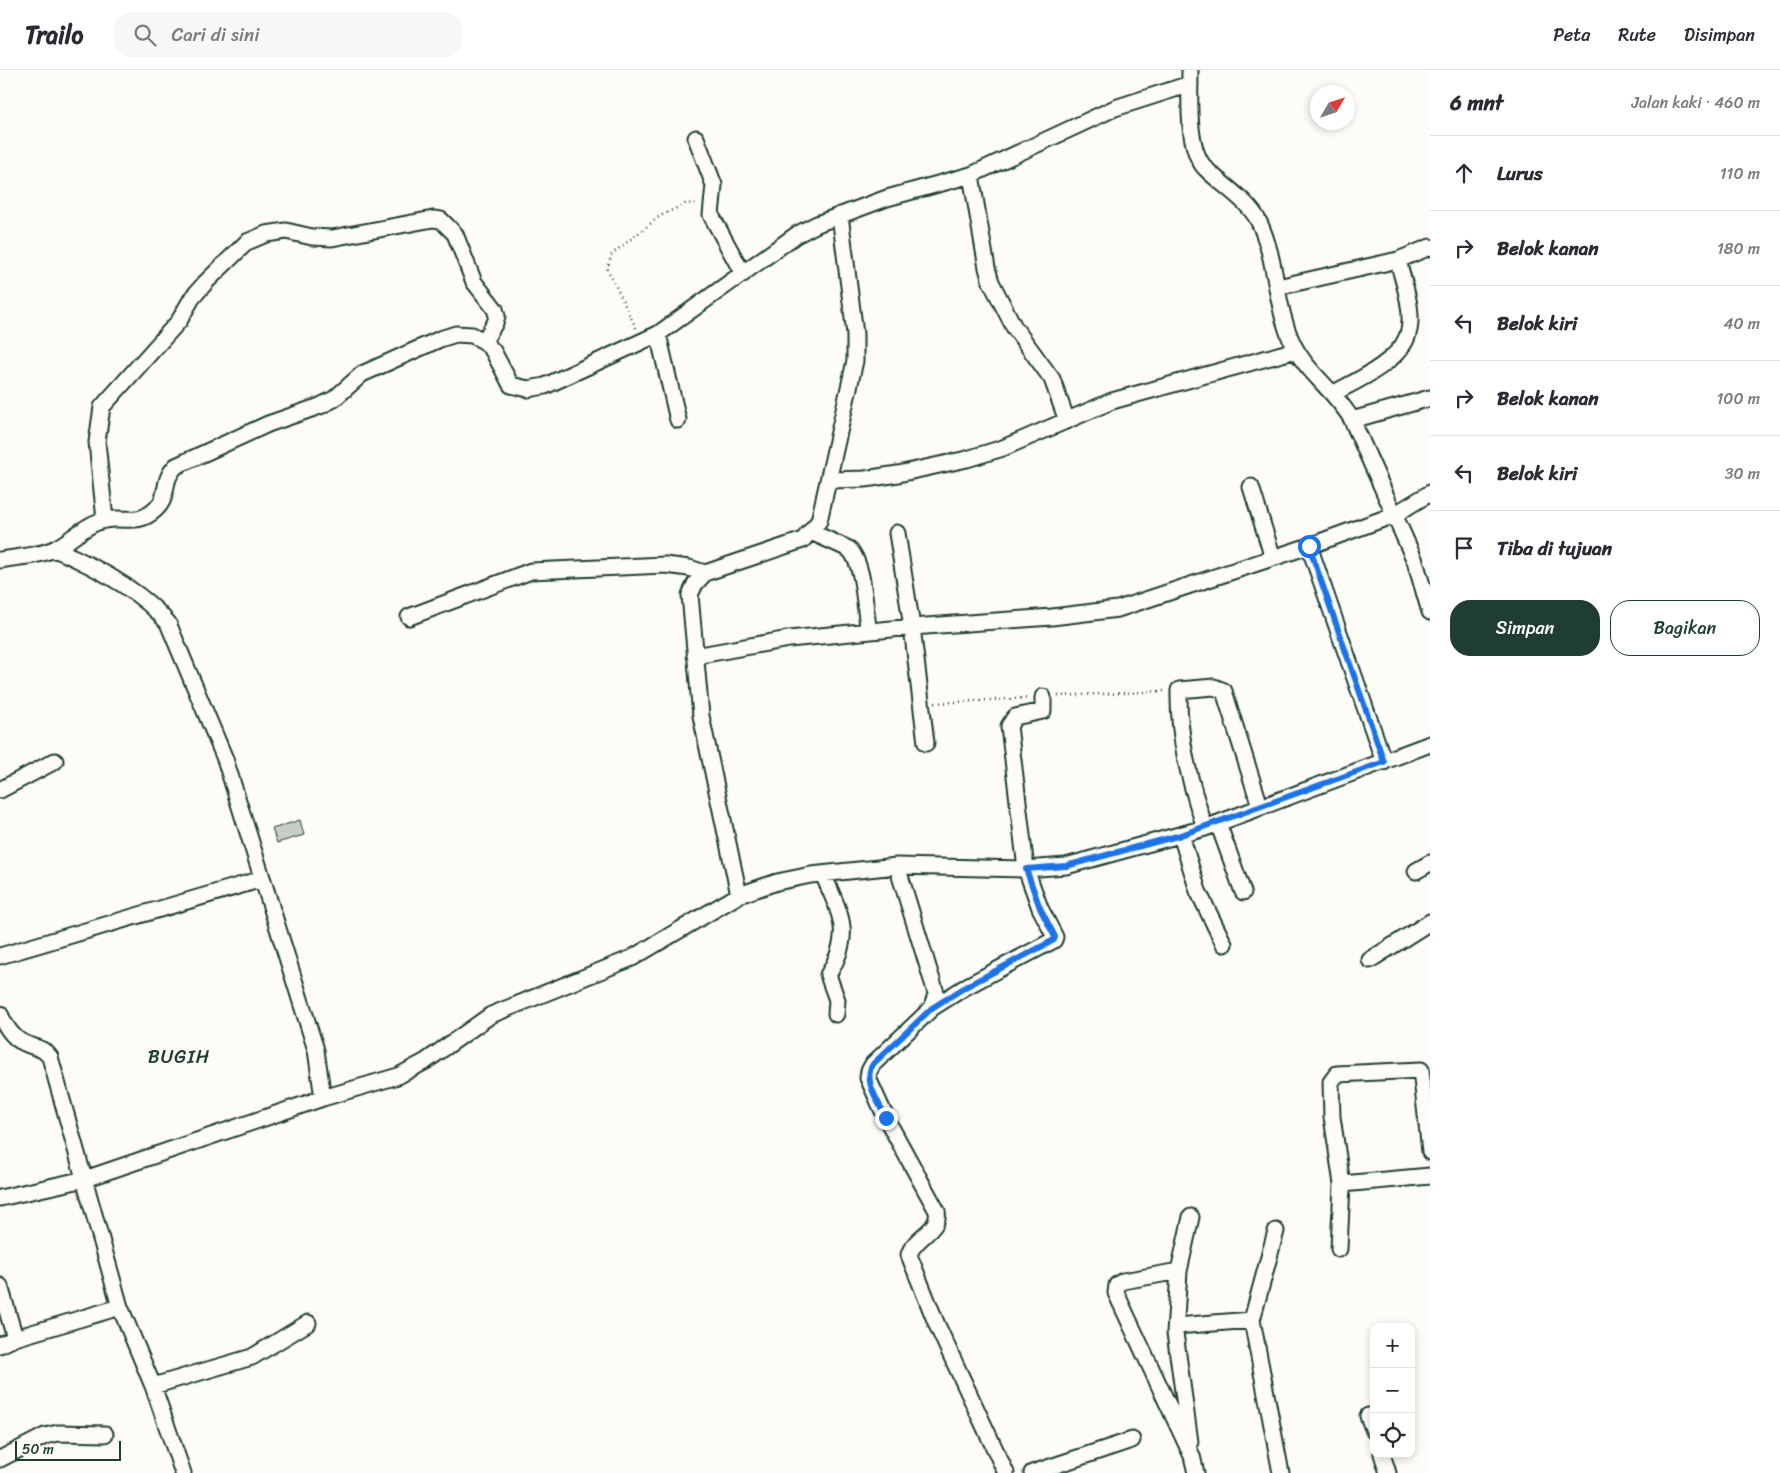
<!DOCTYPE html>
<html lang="id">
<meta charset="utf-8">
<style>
body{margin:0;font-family:Sriracha,sans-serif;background:#f7f7f7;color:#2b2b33}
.controls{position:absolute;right:15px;bottom:15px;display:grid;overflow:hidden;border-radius:10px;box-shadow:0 2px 8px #0003}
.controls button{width:45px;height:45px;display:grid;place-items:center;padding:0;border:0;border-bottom:1px solid #e1e1e2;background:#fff;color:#2b2b33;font:25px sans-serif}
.compass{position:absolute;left:1310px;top:15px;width:45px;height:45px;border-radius:50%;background:#fff;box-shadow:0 2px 8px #0003;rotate:51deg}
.scale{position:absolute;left:15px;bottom:12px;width:106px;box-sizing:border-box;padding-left:5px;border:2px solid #1f3d34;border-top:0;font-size:14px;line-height:18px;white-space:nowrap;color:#1f3d34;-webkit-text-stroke:4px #fdfcf7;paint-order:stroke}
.stop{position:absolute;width:15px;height:15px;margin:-11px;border:4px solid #1a73e8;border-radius:50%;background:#fff}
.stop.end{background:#1a73e8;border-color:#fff;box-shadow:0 1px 5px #0008}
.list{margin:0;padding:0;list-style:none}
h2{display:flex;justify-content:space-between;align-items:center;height:65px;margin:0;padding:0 20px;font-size:21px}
h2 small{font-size:16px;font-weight:400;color:#7c7c81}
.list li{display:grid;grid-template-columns:32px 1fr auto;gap:15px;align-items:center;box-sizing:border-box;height:75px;padding:0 20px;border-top:1px solid #e1e1e2}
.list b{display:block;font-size:19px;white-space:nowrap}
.list em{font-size:16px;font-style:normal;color:#7c7c81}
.actions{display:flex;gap:10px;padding:15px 20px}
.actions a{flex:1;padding:11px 0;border:1px solid #1f3d34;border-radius:20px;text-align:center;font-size:18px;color:#1f3d34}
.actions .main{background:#1f3d34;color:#fff}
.icon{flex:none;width:28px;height:28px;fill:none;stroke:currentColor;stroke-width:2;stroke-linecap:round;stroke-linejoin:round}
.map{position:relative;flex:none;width:1430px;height:1403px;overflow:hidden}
header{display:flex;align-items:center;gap:30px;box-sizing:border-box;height:70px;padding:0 25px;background:#fff;border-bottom:1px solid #e1e1e2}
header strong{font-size:24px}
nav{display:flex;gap:28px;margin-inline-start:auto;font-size:18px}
.search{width:350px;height:45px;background:#f7f7f7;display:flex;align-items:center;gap:12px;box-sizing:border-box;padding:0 18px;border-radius:20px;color:#7c7c81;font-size:19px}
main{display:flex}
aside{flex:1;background:#fff}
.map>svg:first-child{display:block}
.building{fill:#c6cdc7;stroke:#1f3d34}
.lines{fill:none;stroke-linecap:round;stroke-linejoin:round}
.minor-casing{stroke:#1f3d34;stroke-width:19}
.path{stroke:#1f3d34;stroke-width:2.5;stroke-dasharray:1 4;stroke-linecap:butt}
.minor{stroke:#fdfcf7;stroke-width:15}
.route{stroke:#1a73e8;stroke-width:6}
.labels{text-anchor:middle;stroke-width:4;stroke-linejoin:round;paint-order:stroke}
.quarter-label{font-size:19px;letter-spacing:1px;fill:#1f3d34;stroke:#fdfcf7}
</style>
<header>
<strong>Trailo</strong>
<div class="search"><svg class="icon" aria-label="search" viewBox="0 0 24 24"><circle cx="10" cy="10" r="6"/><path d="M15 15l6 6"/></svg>Cari di sini</div>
<nav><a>Peta</a><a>Rute</a><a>Disimpan</a></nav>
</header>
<main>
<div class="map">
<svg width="1430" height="1403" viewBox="0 0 1430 1403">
<rect width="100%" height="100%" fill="#fdfcf7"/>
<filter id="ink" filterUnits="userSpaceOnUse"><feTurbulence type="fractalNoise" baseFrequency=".02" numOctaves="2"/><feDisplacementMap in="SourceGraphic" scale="10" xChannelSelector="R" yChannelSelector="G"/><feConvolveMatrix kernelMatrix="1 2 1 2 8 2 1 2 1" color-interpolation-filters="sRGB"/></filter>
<g filter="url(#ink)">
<path class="building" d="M300 750 304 765 277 773 272 759Z"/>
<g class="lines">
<g class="minor-casing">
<path id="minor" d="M1190 0C1190 27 1186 79 1206 99 1223 116 1248 130 1259 152 1277 190 1275 235 1292 272 1306 303 1336 321 1352 350L1415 491 1430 542
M696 68 714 115 711 145 743 204
M971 105 987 198 991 212 1014 257 1052 309 1067 351
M1278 217 1398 190 1430 177
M658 264 678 350
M1334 323C1356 311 1397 293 1407 267 1416 244 1403 212 1398 190
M1352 350 1430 328
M830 410 865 409 898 404 967 389 1003 378 1112 331 1296 280
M1251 417 1273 488
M105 450 97 372 102 337 179 251 192 228 206 212 247 172 266 164 286 161 312 167 332 168 433 149 441 150 455 164 474 212 495 239 497 246 495 253 484 271
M811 462 849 479C865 495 864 539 869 561
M897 463 912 557 926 673
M1309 476 1384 692
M55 479C94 496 141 520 168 553L225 689 316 980 323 1028
M0 490C17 487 41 486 56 478 72 470 87 453 105 450 125 446 138 456 156 439 170 426 161 411 176 396L268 354 320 336 334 329 362 304 440 269 456 264 472 265 484 271 493 281 511 315 528 319 545 316 658 264 796 165 817 154 887 128 971 105 1115 38 1190 14
M409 547 531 501 665 495 689 498 705 503
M695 586 789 569 912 557 1052 547 1118 539 1309 476 1394 445 1430 423
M0 720 55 691
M1218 753 1243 822
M1205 758C1190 712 1178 669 1179 620L1214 617 1224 621 1260 736
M1181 765 1198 821 1224 874
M897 796 936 923 932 938 873 994 869 1001 868 1008 886 1048 937 1141C941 1161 913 1167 909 1185L937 1255 1006 1403
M1416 801 1430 793
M823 804C840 844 854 863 828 905L837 930 836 944
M739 825 701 646 690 525 695 514 705 503 803 470 819 451 855 291V264L840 145
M0 886 262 809
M1370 890 1430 852
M932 938 967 916 1054 870 1055 867 1040 838 1026 799 1009 656 1015 647 1043 641V627
M0 944C4 954 12 967 22 972 33 978 42 976 50 987L120 1237 153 1316 183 1403
M1342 1114 1430 1106
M0 1128 85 1109 323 1028 398 1006 426 991 491 945 632 888 739 825 777 812 811 805 897 796 1026 799 1066 796 1205 758 1430 674
M1276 1161 1252 1250 1281 1403
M1339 1179 1342 1114 1332 1047 1331 1012 1337 1004 1421 1000 1430 1082
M1179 1201 1123 1211 1117 1215 1116 1223 1192 1386 1196 1403
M0 1216 15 1268
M1176 1256 1252 1250
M0 1275 15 1268 120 1237
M153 1316 252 1287 308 1253
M1368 1346 1374 1361
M1190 1372 1175 1263 1179 1201 1191 1147
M1382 1384 1388 1403
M0 1389 45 1366 58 1363 105 1364
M1032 1403 1132 1370"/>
</g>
<path class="path" d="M636 258 607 198 612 184 660 146 687 133 698 135
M1058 626 1165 621
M935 633 1030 628"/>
<use href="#minor" class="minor"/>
</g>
</g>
<g class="lines" filter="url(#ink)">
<path class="route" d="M886 1048C879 1032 862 1010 873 994L932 938 967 916 1054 870 1055 867 1040 838 1026 799 1066 796 1181 765 1384 692 1309 476"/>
</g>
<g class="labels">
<g class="quarter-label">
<text x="179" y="993">BUGIH</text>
</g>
</g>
</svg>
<div class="controls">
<button>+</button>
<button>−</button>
<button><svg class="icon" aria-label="locate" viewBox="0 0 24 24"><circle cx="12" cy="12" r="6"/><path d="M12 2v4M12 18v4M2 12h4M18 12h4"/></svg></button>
</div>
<svg class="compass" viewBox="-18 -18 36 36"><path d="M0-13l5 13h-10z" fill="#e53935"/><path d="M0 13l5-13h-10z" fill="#7c7c81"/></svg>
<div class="scale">50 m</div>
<div class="stop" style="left:1309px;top:476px"></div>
<div class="stop end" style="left:886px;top:1048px"></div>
</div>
<aside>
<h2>6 mnt<small>Jalan kaki · 460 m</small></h2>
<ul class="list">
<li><svg class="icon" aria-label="ahead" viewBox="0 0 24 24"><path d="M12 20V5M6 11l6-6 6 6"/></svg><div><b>Lurus</b></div><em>110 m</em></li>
<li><svg class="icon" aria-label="right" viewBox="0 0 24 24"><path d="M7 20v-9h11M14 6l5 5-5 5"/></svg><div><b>Belok kanan</b></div><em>180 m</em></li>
<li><svg class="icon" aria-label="left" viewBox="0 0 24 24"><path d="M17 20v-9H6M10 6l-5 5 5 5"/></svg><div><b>Belok kiri</b></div><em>40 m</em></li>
<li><svg class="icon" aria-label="right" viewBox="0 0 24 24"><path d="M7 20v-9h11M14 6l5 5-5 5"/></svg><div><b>Belok kanan</b></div><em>100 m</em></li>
<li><svg class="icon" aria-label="left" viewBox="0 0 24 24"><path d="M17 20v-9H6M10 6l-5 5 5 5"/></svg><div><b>Belok kiri</b></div><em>30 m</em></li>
<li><svg class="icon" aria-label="arrive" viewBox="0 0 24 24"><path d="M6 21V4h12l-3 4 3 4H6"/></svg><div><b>Tiba di tujuan</b></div></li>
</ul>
<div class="actions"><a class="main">Simpan</a><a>Bagikan</a></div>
</aside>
</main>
